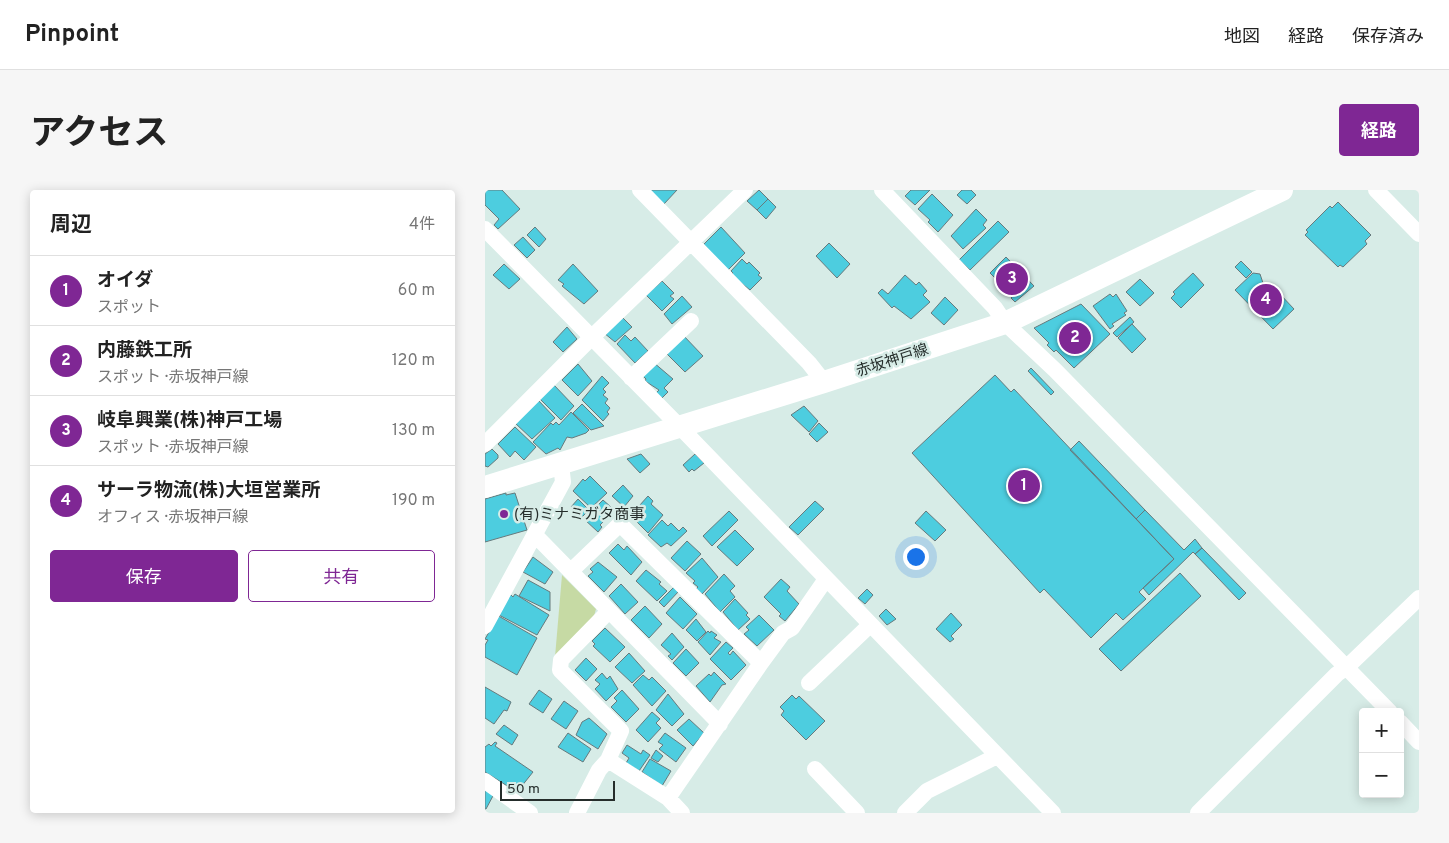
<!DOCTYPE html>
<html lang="ja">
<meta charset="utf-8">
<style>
body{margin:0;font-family:Overpass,"Noto Sans JP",sans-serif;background:#f6f6f6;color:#222}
.controls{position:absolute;right:15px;bottom:15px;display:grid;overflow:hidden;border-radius:5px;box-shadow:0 2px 12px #0003}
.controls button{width:45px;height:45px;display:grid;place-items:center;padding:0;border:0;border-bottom:1px solid #e0e0e0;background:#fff;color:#222;font:25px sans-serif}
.scale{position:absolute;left:15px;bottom:12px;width:115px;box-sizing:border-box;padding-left:5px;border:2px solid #252d2b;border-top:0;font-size:14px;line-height:18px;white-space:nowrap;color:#252d2b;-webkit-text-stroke:4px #d7ece7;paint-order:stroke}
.you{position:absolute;left:430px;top:366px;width:18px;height:18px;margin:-12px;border:4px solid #fff;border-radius:50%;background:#1a73e8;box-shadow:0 0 0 8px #1a73e833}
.badge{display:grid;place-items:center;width:32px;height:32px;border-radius:50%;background:#7f2794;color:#fff;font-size:16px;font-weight:700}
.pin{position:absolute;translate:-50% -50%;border:2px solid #fff;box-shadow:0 1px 5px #0006}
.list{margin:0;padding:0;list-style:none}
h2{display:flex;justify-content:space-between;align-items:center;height:65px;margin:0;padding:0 20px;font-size:21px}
h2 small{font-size:16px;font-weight:400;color:#767676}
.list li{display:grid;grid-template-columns:32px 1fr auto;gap:15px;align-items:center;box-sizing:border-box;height:70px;padding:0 20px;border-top:1px solid #e0e0e0}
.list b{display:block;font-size:19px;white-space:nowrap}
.list p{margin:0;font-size:16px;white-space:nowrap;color:#767676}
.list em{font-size:16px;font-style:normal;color:#767676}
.actions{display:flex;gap:10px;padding:15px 20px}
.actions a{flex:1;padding:11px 0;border:1px solid #7f2794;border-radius:5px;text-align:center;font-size:18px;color:#7f2794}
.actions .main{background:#7f2794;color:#fff}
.map{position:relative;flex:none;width:934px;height:623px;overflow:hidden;border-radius:5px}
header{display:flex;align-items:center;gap:30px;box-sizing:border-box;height:70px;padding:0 25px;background:#fff;border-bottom:1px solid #e0e0e0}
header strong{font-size:24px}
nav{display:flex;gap:28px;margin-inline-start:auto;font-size:18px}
.intro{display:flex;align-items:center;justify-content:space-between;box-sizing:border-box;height:120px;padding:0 30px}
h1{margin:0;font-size:35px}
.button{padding:12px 22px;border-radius:5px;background:#7f2794;color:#fff;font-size:18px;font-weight:700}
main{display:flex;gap:30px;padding:0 30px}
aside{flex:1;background:#fff;border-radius:5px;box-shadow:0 2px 12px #0003}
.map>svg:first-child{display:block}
.green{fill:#c6daa4}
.building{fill:#4dcddf;stroke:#667a7d}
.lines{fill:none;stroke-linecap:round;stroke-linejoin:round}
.street{stroke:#fff;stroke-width:16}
.secondary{stroke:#fff;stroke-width:22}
.poi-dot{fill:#7f2794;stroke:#d7ece7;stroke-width:2}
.labels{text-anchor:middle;stroke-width:5;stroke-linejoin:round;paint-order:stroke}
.street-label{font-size:15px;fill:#252d2b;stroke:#d7ece7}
.poi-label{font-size:15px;fill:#252d2b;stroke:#d7ece7;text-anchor:start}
</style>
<header>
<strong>Pinpoint</strong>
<nav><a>地図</a><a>経路</a><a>保存済み</a></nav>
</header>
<div class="intro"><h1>アクセス</h1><a class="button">経路</a></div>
<main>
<aside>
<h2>周辺<small>4件</small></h2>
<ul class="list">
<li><span class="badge">1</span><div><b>オイダ</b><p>スポット</p></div><em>60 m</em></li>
<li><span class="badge">2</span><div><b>内藤鉄工所</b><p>スポット · 赤坂神戸線</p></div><em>120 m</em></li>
<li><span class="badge">3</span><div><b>岐阜興業(株)神戸工場</b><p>スポット · 赤坂神戸線</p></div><em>130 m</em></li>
<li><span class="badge">4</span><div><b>サーラ物流(株)大垣営業所</b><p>オフィス · 赤坂神戸線</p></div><em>190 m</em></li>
</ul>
<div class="actions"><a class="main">保存</a><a>共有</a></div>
</aside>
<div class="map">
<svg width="934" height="623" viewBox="0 0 934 623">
<rect width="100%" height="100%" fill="#d7ece7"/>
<path class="green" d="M77 385 111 419 109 426 70 467Z"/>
<path class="building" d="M0 0H17L35 19 13 39 9 35 14 29 0 15Z
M165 0H192L179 14Z
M274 0 283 9 272 20 262 11Z
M426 0H445L430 15 420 6Z
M477 0H486L491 5 482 14 472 5Z
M447 4 468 25 453 42 443 32 445 30 433 19Z
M283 9 291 17 281 29 272 20Z
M853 12 886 45 880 51 882 54 858 77 855 75 853 77 820 45 823 42 821 40 845 16 847 18Z
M491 19 502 30 498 35 501 38 478 59 466 46Z
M513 31 524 42 485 80 474 70Z
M50 37 61 49 54 57 42 45Z
M236 37 260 63 243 80 218 55Z
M38 47 50 60 42 68 29 55Z
M344 53 365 74 352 88 331 66Z
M521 67 549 96 530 112 526 108 528 106 505 83Z
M257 69 262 74 264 72 275 83 273 85 277 88 265 100 246 85 248 83 246 81Z
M756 71 767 82 761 88 750 77Z
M19 74 35 89 24 99 8 85Z
M88 74 113 101 99 114 77 96 79 94 73 90Z
M708 83 719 95 696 118 686 108 690 104 688 102Z
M768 83 775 84 778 93 787 102H793L809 119 788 139 750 100Z
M420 85 431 95 434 92 442 101 438 105 445 112 426 129 409 116 407 118 393 103 397 99 403 104Z
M655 89 669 103 655 116 641 102Z
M177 91 189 103 185 106 189 109 177 121 161 105Z
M625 104 628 107 631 104 642 121 639 123 641 125 627 134 629 136 625 139 608 116Z
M197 106 207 117 187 134 179 124Z
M460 107 473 120 459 135 446 123Z
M596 114 625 144 589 178 571 160 569 162 562 155 564 153 549 138Z
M136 126 147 137 130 152 119 143Z
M645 127 649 132 632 147 628 143Z
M647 134 661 149 647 163 633 148Z
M82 137 92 149 78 162 68 152Z
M197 144 218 166 200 182 182 164Z
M140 145 146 151 150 147 163 161 150 173 132 154Z
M168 172 188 189 179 198 183 202 176 209 170 204 174 200 160 191 161 189 156 184Z
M93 174 107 191 93 206 77 190Z
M546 178 569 202 566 205 543 181Z
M510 185 526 202 529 199 689 369 654 402 661 409 638 430 631 423 606 448 559 399 555 403 427 263Z
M117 186 124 193 118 199 121 202 118 205 123 209 120 213 125 218 122 222 124 224 118 231 97 210Z
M68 194 89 216 76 230 55 209Z
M53 210 70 228 47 249 30 233Z
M97 214 119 236 106 240 88 223Z
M319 216 333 231 324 242 306 225Z
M86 222 104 240 101 243 87 248 82 247 75 260 73 258 61 264 48 252 66 233 68 235 71 232 74 235Z
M334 233 343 242 332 252 324 244Z
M30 237 51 257 39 270 30 261 25 267 13 254Z
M594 251 660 320 651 329 585 260Z
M7 259 13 265V268L3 277 0 276V264Z
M156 264 165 274 155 283 142 269Z
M210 264 219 273 209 281 207 279 204 282 198 275Z
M105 286 122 303 106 318 88 301 98 289 100 291Z
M138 295 148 306 139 317 127 306Z
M21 303V305L30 303 42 340 0 352V309Z
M163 306 168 311 166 314 178 325 163 343 149 329 158 320 154 316Z
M93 309 104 320 95 329 86 321 88 319 86 317Z
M118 310 126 317 119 323 123 327 115 335 117 337 113 342 99 329Z
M330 311 339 319 313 345 304 337Z
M660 320 699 360 710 349 717 358 710 364 708 362 664 405 658 398 689 369 651 329Z
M244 321 253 330 227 356 218 346Z
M441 321 461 340 450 351 430 333Z
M177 330 183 336 186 333 194 341 198 337 202 341 186 356 182 353 176 357 163 345Z
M250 340 269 359 252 376 232 357Z
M202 351 216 364 200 381 186 368Z
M133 354 139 360 142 356 157 372 146 385 124 363Z
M717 358 761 403 754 410 710 364Z
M48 367 68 382 60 394 38 382Z
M217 368 233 387 217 404 211 399 213 397 208 393 210 391 201 383Z
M113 372 132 387 119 402 103 386 108 382 105 379Z
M161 380 176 392 174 394 182 401 172 411 151 391Z
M695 383 716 406 636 481 614 459Z
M239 384 250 396 245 401 250 407 235 422 220 404Z
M296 389 305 397 302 401 314 414 300 431 294 426 296 424 279 407Z
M43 390 65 402V421L34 406Z
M136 394 153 412 140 424 124 406Z
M189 397 194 401 179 417 174 412Z
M382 399 388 405 380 414 373 408Z
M24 403 28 407 30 404 64 425 52 445 12 424Z
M195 407 212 424 198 439 181 423Z
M250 409 263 423 261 425 265 429 253 440 238 422Z
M160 416 177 434 164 448 146 430Z
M401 419 411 429 402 435 394 426Z
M466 423 477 435 466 446 469 449 465 452 451 439Z
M10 424 52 448 32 485 0 467V455L3 450 0 449 7 437Z
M274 425 289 440 272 456 259 444 264 440 261 437Z
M211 429 221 442 212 451 201 440Z
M120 438 140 457 125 472 108 456 110 454 107 451Z
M223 441 225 443 226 441 232 445 229 448 236 452 225 465 213 452Z
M187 443 199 457 187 470 183 466 186 464 176 455Z
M241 452 248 458 243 463 245 465 248 461 261 475 246 490 225 469Z
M201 459 214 473 201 486 188 473Z
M144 463 160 481 147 493 130 477Z
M101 468 112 479 101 491 90 480Z
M229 482 241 494 237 495 225 512 211 496 224 484 226 486Z
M117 483 122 489 125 486 133 499 121 511 110 499 115 494 110 490Z
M158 485 164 490 167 487 181 501 167 516 148 495Z
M0 497 26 512 22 521 19 520 9 534 0 528Z
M54 500 67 509 58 523 44 514Z
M137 500 154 519 141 532 126 517 132 511 129 508Z
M183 504 199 524 187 536 171 520Z
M307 505 311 509 314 506 340 531 321 550 296 525 299 521 295 517Z
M79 511 93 521 81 539 66 529Z
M167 522 175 529 171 533 176 538 163 552 151 540Z
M104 528 122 544 113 559 91 545 97 532Z
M204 529 219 543 208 556 192 540Z
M19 535 33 545 27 555 11 544Z
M83 543 106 559 98 572 73 557Z
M180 543 201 558 191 572 174 559 178 555 173 552Z
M10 552 12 553 10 556 48 582 32 602 0 582V557L4 554 6 556Z
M142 555 156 564 158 560 165 565 154 581 141 573 144 568 137 563Z
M171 560 178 566 173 572 166 568Z
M165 569 186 581 177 596 157 582Z
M0 599 9 604 1 619H0Z"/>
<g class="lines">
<path class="street" d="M155 0 324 173 339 192
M397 0 510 118 520 133 570 180 905 522
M891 0 934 44
M0 39 194 236 568 623
M146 188 206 131
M0 254 106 148 260 0
M50 345 235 534
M86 381 135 334 276 473
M0 436 78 292 76 274
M324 493 385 435
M915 532 934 552
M123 570 136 541 75 480 76 470 123 422
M330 579 372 623
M0 591 45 623
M183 608 276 473 298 443 307 438 341 389
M92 623 114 580 123 570 183 608 197 623
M420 623 442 601 512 566
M713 623 852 484 862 477 934 408"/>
<path class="secondary" d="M0 297 339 192 520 133 797 0"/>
</g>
<circle class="poi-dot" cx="19" cy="324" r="5"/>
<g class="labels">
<g class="street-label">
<text transform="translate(407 170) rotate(-18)" y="5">赤坂神戸線</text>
</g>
<g class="poi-label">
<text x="29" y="329">(有)ミナミガタ商事</text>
</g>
</g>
</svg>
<div class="controls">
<button>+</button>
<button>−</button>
</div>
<div class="scale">50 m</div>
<div class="you"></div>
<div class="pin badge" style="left:539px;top:296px">1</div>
<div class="pin badge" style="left:590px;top:148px">2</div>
<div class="pin badge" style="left:527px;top:89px">3</div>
<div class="pin badge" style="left:781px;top:110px">4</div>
</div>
</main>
